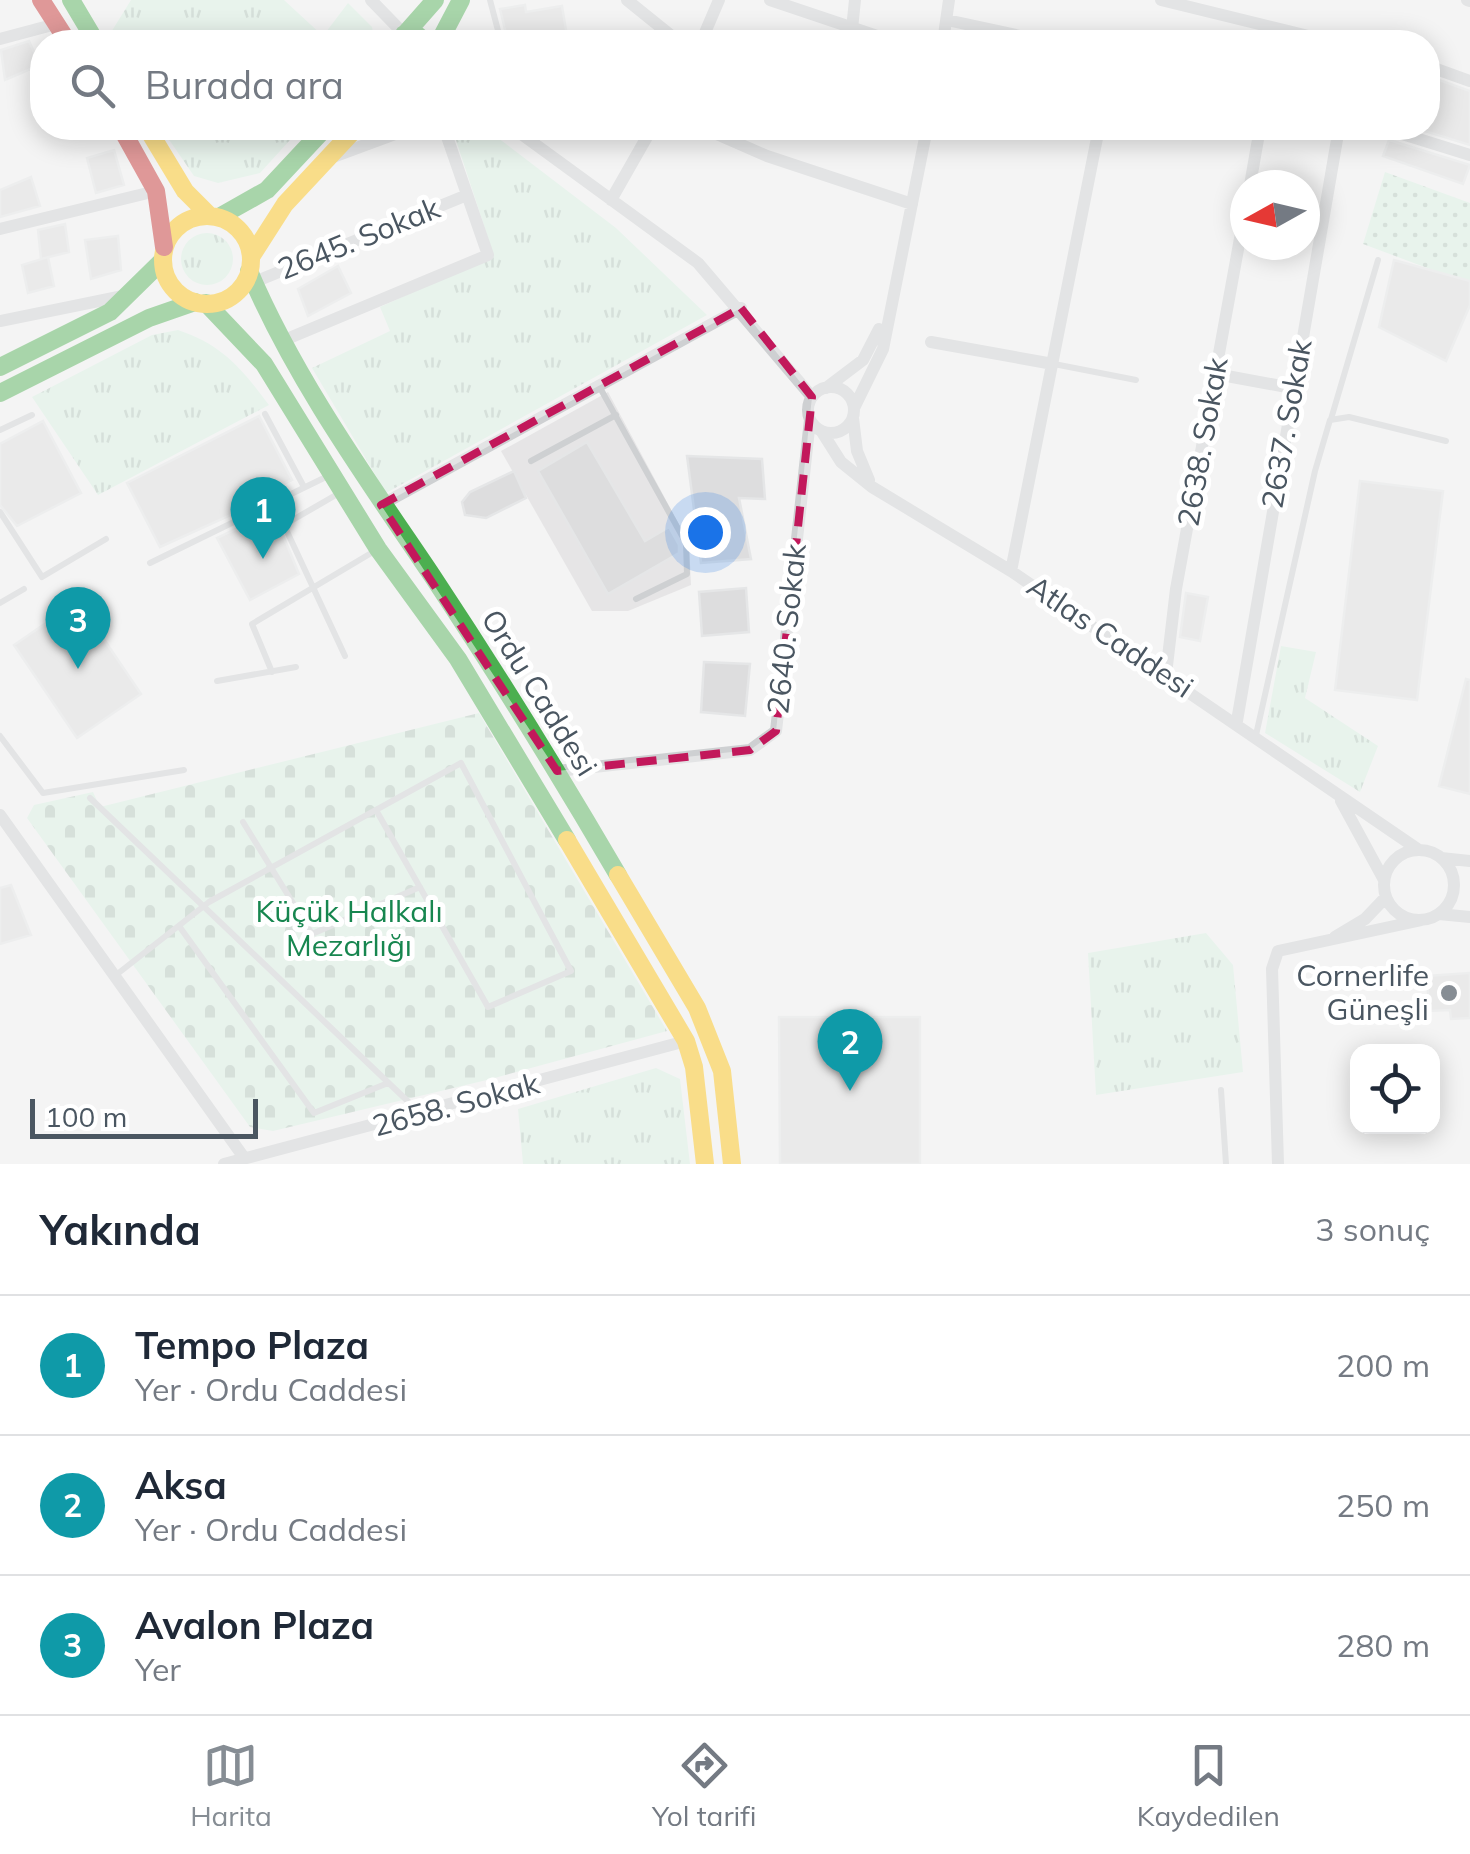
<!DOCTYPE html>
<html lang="tr">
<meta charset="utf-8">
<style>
body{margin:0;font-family:Mulish,sans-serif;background:#f2f2f3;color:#1f2937}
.controls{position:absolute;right:30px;bottom:30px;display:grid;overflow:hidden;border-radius:20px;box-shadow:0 5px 25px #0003}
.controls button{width:90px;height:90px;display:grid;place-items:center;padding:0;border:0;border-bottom:2px solid #e0e1e3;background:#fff;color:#1f2937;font:50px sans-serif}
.compass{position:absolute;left:1230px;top:170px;width:90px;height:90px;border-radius:50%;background:#fff;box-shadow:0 5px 25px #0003;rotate:262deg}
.scale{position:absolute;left:30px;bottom:25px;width:228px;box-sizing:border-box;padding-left:10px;border:5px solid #4a5661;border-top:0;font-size:28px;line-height:35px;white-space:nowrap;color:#4a5661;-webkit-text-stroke:8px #fff;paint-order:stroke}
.you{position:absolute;left:705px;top:532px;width:35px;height:35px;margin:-25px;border:8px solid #fff;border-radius:50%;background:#1a73e8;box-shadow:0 0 0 15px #1a73e833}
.badge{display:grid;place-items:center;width:65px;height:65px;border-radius:50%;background:#868d94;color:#fff;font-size:32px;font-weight:700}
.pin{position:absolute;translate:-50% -82px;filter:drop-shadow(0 2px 5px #0008)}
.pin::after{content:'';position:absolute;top:52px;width:35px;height:30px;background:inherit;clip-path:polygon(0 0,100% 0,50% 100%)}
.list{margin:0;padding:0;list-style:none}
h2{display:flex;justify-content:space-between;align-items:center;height:130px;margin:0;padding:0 40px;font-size:42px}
h2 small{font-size:32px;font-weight:400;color:#747a83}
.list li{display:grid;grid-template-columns:65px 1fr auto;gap:30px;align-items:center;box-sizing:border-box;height:140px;padding:0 40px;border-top:2px solid #e0e1e3}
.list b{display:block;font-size:38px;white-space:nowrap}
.list p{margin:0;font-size:32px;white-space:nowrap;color:#747a83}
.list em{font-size:32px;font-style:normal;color:#747a83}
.icon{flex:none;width:55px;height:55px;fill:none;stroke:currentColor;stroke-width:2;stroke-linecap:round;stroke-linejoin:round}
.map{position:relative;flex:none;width:1470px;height:1164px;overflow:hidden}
.search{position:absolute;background:#fff;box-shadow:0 5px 25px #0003;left:30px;right:30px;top:30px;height:110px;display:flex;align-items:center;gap:25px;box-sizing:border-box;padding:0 35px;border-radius:40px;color:#747a83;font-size:38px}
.sheet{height:550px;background:#fff}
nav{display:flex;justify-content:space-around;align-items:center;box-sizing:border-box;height:140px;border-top:2px solid #e0e1e3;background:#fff;font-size:28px;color:#747a83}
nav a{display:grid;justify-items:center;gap:5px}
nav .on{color:#868d94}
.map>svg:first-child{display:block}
.education{fill:#e6e5e6}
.grass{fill:url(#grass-tufts)}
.cemetery{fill:url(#cemetery-stones)}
.park{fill:url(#park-dots)}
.building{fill:#ddddde;stroke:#e5e6e7;stroke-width:2.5}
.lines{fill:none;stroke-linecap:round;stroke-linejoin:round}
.lane{stroke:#ced0d2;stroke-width:6}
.street{stroke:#ced0d2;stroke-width:12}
.fast{stroke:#4caf50;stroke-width:18}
.slow{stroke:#ffc107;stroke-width:18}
.jam{stroke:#c62828;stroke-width:18}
.marked{fill:none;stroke:#c2185b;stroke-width:8;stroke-dasharray:20 12;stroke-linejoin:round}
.poi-dot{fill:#868d94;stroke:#fff;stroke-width:4}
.labels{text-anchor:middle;stroke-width:10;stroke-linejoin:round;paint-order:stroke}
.street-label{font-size:30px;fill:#4a5661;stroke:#fff}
.park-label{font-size:30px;fill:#17864f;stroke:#fff}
.poi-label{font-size:30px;fill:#4a5661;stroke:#fff;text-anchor:end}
</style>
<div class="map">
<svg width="1470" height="1164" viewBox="0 0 1470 1164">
<defs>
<pattern id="grass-tufts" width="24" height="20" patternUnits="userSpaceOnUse" patternTransform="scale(2.5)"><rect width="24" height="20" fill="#d9f2e3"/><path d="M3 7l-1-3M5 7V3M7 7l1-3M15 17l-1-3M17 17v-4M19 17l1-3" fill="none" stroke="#b2c7bb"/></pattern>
<pattern id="cemetery-stones" width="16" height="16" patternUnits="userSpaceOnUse" patternTransform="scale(2.5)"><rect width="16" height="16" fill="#d9f2e3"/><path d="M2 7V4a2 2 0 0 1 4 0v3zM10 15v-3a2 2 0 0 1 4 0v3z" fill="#b2c7bb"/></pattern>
<pattern id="park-dots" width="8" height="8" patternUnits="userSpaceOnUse" patternTransform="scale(2.5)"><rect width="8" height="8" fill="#d9f2e3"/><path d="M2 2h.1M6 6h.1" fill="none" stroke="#b2c7bb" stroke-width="1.8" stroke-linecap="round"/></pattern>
</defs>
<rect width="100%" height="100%" fill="#f4f4f4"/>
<path class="education" d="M608 392 689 543 691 585 628 611H592L501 451Z"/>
<path class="grass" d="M131 0H284L323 36 348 3 372 27 375 42H105Z
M161 128H301L260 173 218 183 194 176Z
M452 128H485L616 228 707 315 386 493 312 368 390 331 380 307 494 256Z
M181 259a26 26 0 1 1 52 0a26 26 0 1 1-52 0Z
M178 330C223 345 242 369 269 405L98 495 32 397 152 335Z
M1281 646 1316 652 1305 698 1378 746 1360 792 1265 733Z
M1206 933 1233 965 1243 1072 1096 1095 1088 953Z
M656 1068 680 1079 690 1164H523L518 1109Z"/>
<path class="cemetery" d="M479 713 667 1031 491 1079 273 1131 250 1127 27 818 34 805 93 792 100 807Z"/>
<path class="park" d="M1385 172 1470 203V284L1363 244Z"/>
<path class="building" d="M525 5 526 12 562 6 568 42H508L500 9Z
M29 41 40 65 5 80 1 50Z
M1428 76 1470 91V145L1415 128H1428Z
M1389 140 1470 165 1463 184 1383 156Z
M114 150 124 185 96 193 87 158Z
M31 177 40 206 0 217V190Z
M65 224 69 252 41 259 38 230Z
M118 236 121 270 91 279 85 240Z
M48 257 54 286 28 293 22 265Z
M1394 260 1470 281V305L1446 361 1379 327Z
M338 266 351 293 308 316 298 289Z
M259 416 292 480 264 494 266 499 160 547 127 483Z
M43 421 81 493 17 526 0 505V444Z
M587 442 645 541 669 527 679 545V553L608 594 538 471Z
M687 456 762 459 765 499 739 498 751 559 701 563Z
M514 471 526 498 486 518 465 515 462 502 470 492Z
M1360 481 1443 491 1417 700 1335 690Z
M273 511 299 574 250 600 217 538Z
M746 588 749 632 702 636 699 592Z
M1186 593 1208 597 1200 641 1180 637Z
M78 601 141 694 77 738 14 645Z
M704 662 750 664 745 716 701 712Z
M1466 679 1470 680V794L1439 786Z
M11 885 31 935 0 944V888Z
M1470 973V1018L1451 1019 1450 1010 1429 1011 1427 976Z
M779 1017H920V1164H780Z"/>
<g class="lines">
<path class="lane" d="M490 0 501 42
M1054 364 1136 380
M599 386 686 543 687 574 636 599
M265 414 304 487
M1331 419 1378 260
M0 430 32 415
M531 461 616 415
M341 492 284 525 345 656
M0 512 42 577 106 539
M150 563 330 475
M0 603 24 589
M272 672 252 624 378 549
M217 681 296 667
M1256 735 1315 471 1330 420 1349 417 1446 441
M0 736 43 793 184 770
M90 798 417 1110
M243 822 312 934 420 887
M179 926 314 1113 388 1083
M116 975 209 902 461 763 571 971 488 1007 376 810
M1221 1090 1226 1164"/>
<path class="street" d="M371 0 404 34
M627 0 679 42
M770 0 895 42
M1161 0 1333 42
M1467 0 1470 1
M947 20 1048 42
M852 29 855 0
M0 39 56 24
M701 42 719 0
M943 42 949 0
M1428 66 1470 81
M513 128 698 263 812 397
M703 128 767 156 912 204
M902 128 926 135
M1383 128 1470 155
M330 158 411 128
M1250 185 1260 128
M611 200 652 128
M0 229 156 191
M252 283 467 195
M0 321 128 295
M282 341 488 255 444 128
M931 342 1053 364
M1216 374 1292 388
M808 410a23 23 0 1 1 46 0a23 23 0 1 1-46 0Z
M826 388 863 360 879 329
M854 408 883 349 927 128
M853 418 857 451 869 480
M822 432 841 462 872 487 1011 571 1419 850
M381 505 741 308
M1011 571 1099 128
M1166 674 1176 589 1245 211
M1237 721 1339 128
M557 771 750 750 776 731 810 420
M1341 801 1384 880
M0 815 245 1159
M1384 885a35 35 0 1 1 70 0a35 35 0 1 1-70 0Z
M1441 858 1470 861
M1439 914 1470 917
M1335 937 1365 919 1386 897
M224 1164 686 1041
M1278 1164 1272 969 1278 951 1422 920"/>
<path class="fast" d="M71 0 96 42
M404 34H416L426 42
M398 42 435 0
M439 42 461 0
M219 217 267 190 325 128
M249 271C296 381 367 479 433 577 498 675 559 774 618 875
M206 303 264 364 378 549 458 659 567 840
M0 367 110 312 163 260
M0 393 149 318 195 302"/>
<path class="slow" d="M147 128 185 191 210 216
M163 260a44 44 0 1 1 88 0a44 44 0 1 1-88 0Z
M251 257 285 204 356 128
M567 840 686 1041 694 1067 705 1164
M618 875 697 1008 722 1071 732 1164"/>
<path class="jam" d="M41 0 68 42
M121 128 156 191 164 247"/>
</g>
<path d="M0 0H1470V1164H0ZM741 308 812 397 776 731 750 750 557 771 381 505Z" fill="#f4f4f4" fill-opacity=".55" fill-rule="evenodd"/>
<path class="marked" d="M741 308 812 397 776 731 750 750 557 771 381 505Z"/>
<circle class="poi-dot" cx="1449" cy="993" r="10"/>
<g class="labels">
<g class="street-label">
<text transform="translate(359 239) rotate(-22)" y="10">2645. Sokak</text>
<text transform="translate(1287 424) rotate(-80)" y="10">2637. Sokak</text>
<text transform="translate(1203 442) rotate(-80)" y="10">2638. Sokak</text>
<text transform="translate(787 629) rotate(-84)" y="10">2640. Sokak</text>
<text transform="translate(1110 637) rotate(34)" y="10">Atlas Caddesi</text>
<text transform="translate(539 693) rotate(58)" y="10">Ordu Caddesi</text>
<text transform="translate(456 1105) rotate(-15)" y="10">2658. Sokak</text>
</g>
<g class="park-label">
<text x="349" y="922">Küçük Halkalı<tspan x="349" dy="34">Mezarlığı</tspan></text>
</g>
<g class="poi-label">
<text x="1429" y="986">Cornerlife<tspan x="1429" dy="34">Güneşli</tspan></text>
</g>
</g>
</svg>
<div class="controls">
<button><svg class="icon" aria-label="locate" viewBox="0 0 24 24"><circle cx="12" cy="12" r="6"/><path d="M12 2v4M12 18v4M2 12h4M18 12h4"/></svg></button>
</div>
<svg class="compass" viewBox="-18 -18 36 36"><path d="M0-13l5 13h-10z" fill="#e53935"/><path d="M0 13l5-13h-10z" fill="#747a83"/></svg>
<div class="scale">100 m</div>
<div class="you"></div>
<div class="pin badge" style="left:263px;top:559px;background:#0f9aa8">1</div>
<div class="pin badge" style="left:850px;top:1091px;background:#0f9aa8">2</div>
<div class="pin badge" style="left:78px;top:669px;background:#0f9aa8">3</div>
<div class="search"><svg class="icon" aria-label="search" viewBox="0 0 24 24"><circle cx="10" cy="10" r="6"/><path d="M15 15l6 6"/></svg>Burada ara</div>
</div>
<section class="sheet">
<h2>Yakında<small>3 sonuç</small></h2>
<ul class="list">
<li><span class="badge" style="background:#0f9aa8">1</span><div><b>Tempo Plaza</b><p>Yer · Ordu Caddesi</p></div><em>200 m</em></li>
<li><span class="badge" style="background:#0f9aa8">2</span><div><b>Aksa</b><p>Yer · Ordu Caddesi</p></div><em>250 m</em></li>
<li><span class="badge" style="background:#0f9aa8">3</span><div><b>Avalon Plaza</b><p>Yer</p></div><em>280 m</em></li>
</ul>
</section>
<nav>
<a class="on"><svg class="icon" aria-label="map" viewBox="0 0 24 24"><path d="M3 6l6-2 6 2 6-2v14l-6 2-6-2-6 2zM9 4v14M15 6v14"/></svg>Harita</a>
<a><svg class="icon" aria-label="directions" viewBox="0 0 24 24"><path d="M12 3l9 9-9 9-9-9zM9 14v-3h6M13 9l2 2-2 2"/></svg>Yol tarifi</a>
<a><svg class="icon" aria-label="saved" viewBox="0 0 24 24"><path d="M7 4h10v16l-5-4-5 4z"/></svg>Kaydedilen</a>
</nav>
